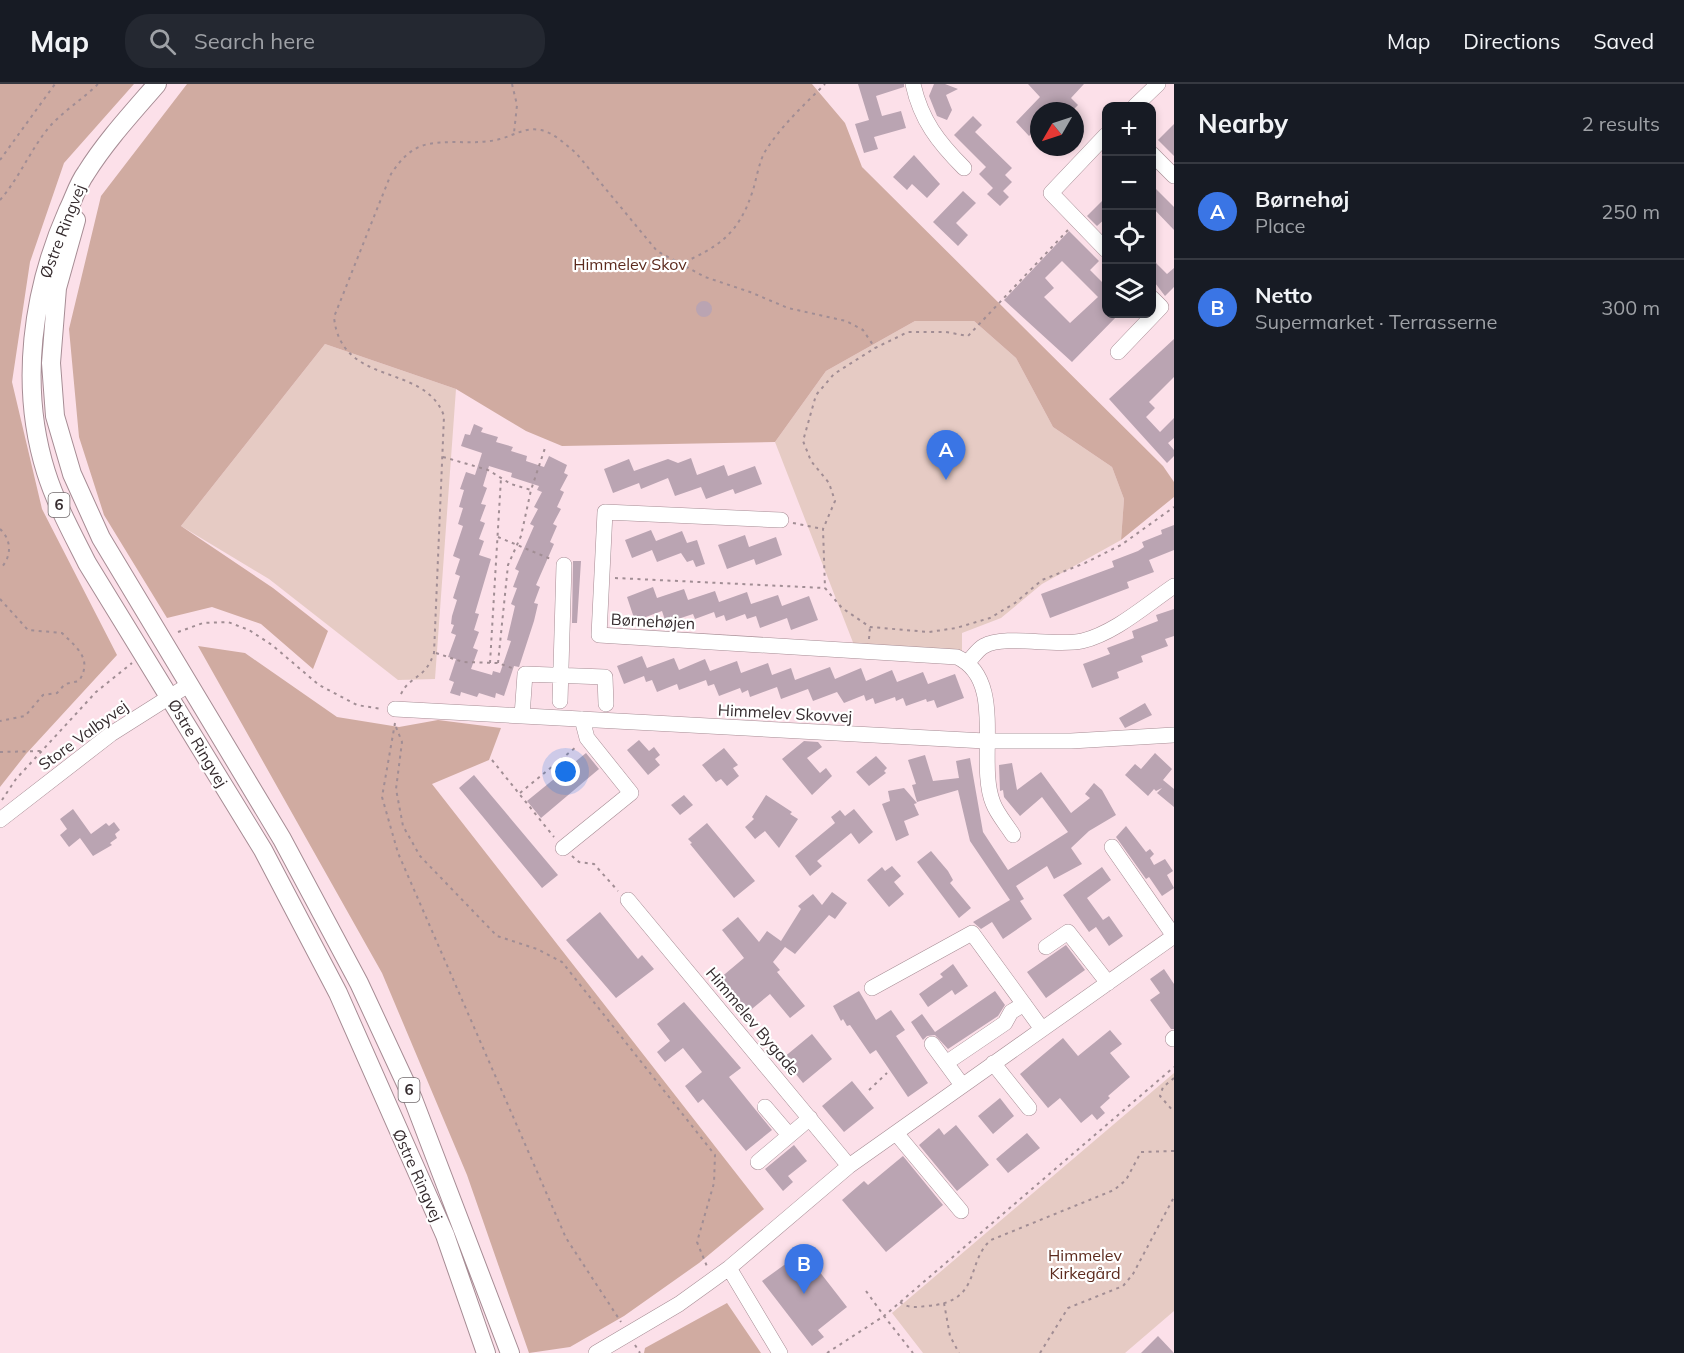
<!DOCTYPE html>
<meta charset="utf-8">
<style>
body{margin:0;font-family:Mulish,sans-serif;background:#242831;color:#f1f3f6}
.controls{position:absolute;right:18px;top:18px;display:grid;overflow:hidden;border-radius:12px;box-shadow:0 3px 9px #0003}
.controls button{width:54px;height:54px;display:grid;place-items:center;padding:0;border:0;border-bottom:2px solid #363941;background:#171b24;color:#f1f3f6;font:30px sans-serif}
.compass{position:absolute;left:1030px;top:18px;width:54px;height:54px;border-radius:50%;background:#171b24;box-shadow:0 3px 9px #0003;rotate:231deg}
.you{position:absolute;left:566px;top:688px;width:21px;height:21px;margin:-15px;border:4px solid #fff;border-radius:50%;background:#1a73e8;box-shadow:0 0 0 9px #1a73e833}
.badge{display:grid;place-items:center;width:39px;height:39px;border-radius:50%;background:#3a75e5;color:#fff;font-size:20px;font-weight:700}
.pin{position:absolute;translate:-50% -50px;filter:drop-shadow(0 2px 3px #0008)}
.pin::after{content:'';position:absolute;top:32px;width:21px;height:18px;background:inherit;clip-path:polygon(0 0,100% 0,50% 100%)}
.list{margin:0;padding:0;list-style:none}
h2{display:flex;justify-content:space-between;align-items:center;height:78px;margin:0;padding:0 24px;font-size:26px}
h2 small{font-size:20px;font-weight:400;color:#9ea1a6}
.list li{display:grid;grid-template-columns:39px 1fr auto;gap:18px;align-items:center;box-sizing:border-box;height:96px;padding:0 24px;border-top:2px solid #363941}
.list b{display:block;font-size:22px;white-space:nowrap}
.list p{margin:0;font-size:20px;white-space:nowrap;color:#9ea1a6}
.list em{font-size:20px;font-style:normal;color:#9ea1a6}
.icon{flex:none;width:33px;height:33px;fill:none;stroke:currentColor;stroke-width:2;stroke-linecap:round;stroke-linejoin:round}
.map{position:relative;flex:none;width:1174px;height:1269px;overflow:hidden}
header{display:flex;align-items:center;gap:36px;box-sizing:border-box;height:84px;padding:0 30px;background:#171b24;border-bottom:2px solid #363941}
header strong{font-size:28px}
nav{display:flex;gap:33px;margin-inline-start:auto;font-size:21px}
.search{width:420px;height:54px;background:#242831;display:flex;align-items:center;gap:15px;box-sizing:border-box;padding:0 21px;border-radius:24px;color:#9ea1a6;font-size:22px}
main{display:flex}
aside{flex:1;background:#171b24}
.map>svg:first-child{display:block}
.green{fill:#e6cbc4}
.forest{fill:#d0aba1}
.building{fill:#baa4b2;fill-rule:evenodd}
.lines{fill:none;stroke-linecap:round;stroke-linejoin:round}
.minor-casing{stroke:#a68c94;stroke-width:16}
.major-casing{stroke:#a68c94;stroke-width:20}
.path{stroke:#a18d94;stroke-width:2;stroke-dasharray:3 4.5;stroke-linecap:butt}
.minor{stroke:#fff;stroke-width:15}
.major{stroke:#fff;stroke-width:18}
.labels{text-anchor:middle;stroke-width:4.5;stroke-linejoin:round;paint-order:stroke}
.shield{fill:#fff;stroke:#726b6d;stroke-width:1.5}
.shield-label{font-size:15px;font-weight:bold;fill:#352b2e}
.street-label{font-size:16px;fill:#352b2e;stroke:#fff}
.park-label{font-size:16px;fill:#5c2a1d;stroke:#fff}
</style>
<header>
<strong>Map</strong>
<div class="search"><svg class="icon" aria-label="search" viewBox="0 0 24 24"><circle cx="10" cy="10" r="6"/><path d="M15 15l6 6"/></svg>Search here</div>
<nav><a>Map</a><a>Directions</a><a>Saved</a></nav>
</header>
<main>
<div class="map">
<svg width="1174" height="1269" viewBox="0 0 1174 1269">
<rect width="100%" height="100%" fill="#fce0e9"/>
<path class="green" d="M915 237H974L1016 274 1053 343 1112 383 1124 415 1121 456 1042 500 1001 534 962 549V567L854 561 775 358 826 287Z
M325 260 456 305 435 595 398 596 269 495 181 442Z
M1174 989V1227L1125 1269H923L892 1229Z"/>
<path class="forest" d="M0 0H134L64 79 30 178 12 298 42 425 117 571 26 670 0 703Z
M187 0H812L845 39 862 83 1163 382 1174 398V413L1121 456 1124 415 1112 383 1053 343 1016 274 974 237H915L826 287 775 358 562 362 526 347 456 305 325 260 181 442 273 504 328 547 313 585 261 540 212 523 167 534 104 431 79 353 69 245 101 112Z
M198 562 245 569 337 633 399 643 438 636 501 644 489 676 432 700 764 1125 699 1179 624 1232 570 1263 529 1269 467 1091 382 889Z
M727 1219 761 1269H644L645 1264Z"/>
<path class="building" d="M858 0H904V3L876 12 882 32 901 27 906 44 874 53 878 65 864 69 855 40 869 36Z
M934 0H945L958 5 946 11 952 26 947 36 937 32 929 12Z
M1028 0H1084L1071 14 1078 21 1072 27H1039V42L1029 52 1016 38 1040 13Z
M973 32 982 41 975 48 1012 84 1005 91 1012 98 1003 107 1009 113 1000 122 987 110 993 104 979 90 986 83 954 51Z
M1174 40V72L1158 56Z
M914 71 940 100 927 114 912 100 907 106 893 93Z
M1152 101 1174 123V146L1152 123Z
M963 107 976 119 956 139 968 151 958 162 933 138Z
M1107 112V133L1097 142 1087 132Z
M1069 147 1099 177 1090 186 1107 203V230H1119L1072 278 1004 216ZM1062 177 1098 213 1070 239 1044 213 1054 204 1045 194Z
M1152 175 1167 190 1174 184V203L1165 212 1152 195Z
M696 225a8 8 0 1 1 16 0a8 8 0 1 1-16 0Z
M1174 255V293L1149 318 1155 324 1146 333 1160 348 1174 334V354L1168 359 1174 366V372L1167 379 1109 315Z
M474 340 483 344 481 348 498 353 496 358 513 363 511 367 527 372 526 377 544 383 549 372 567 381 564 389 568 391 560 406 564 408 557 423 561 425 553 440 557 442 550 458 554 460 536 501 540 503 534 519 538 520 534 537 519 583 514 582 504 612 496 609 495 614 479 609 477 613 461 608 460 612 450 609 454 598 449 596 456 575 448 573 456 551 451 549 454 541 451 540 452 532 457 516 453 514 460 492 455 490 460 475 453 472 463 442 458 440 463 424 459 423 464 406 460 405 466 388 475 391 482 369 461 362 465 350 470 351ZM489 382 512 389 511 393 539 402 537 406 542 408 534 423 538 425 530 440 534 442 515 485 519 487 513 503 517 504 511 520 515 522 507 556 511 557 500 589 493 587 492 591 471 585 478 566 473 564 479 548 474 546 479 530 475 529 491 475 479 471 484 457 479 455 485 439 480 437 486 421 481 420 487 404 483 402Z
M691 374 697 391 724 381 728 392 755 382 762 400 735 410 733 405 706 415 701 403 675 412 668 394 641 405 639 399 613 409 604 385 629 375 634 387 668 375 678 379Z
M1174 441V466L1149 476 1154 488 1127 498 1129 504 1050 534 1041 510 1114 483 1112 477 1138 467 1144 463 1142 458 1162 450 1161 446Z
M651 446 656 457 682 447 687 459 697 456 705 480 696 483 693 476 687 478 681 469 657 478 652 466 632 474 625 456Z
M745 451 749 463 776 453 782 471 756 481 754 475 727 485 718 461Z
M573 477H581L577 539H572Z
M653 503 657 514 684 505 688 516 715 507 719 518 747 508 751 520 778 511 782 522 809 512 818 536 791 546 787 534 760 544 756 532 747 535 745 530 726 537 724 531 716 534 714 528 695 535 693 530 666 539 662 527 635 537 627 513Z
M1174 525V552L1165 555 1168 562 1141 572 1143 578 1117 588 1119 594 1092 604 1083 580 1110 570 1107 564 1134 554 1132 547 1158 537 1156 531Z
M642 572 647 584 674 574 679 586 705 575 710 587 737 577 741 589 768 579 772 591 791 584 795 596 830 583 835 595 861 584 866 597 892 586 897 598 923 588 928 600 955 590 964 614 937 624 934 616 927 618 926 615 906 622 903 614 896 617 895 613 875 620 873 614 866 617 864 611 844 619 837 608 813 617 808 605 781 615 777 603 750 613 748 606 742 609 740 604 719 612 714 600 708 602 706 596 679 606 677 600 657 608 652 596 646 598 644 592 624 600 617 582Z
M1145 619 1152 631 1125 644 1119 634Z
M639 656 649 667 654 663 660 671 655 675 660 681 648 691 627 666Z
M804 657 818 658 822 663 807 674 820 689 826 684 832 692 812 711 782 675Z
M724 664 738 681 733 684 739 692 727 702 721 695 716 698 702 681Z
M586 669 599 685 541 734 527 717Z
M1155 669 1172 685 1163 696 1174 705V723L1157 709 1162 704 1156 707 1154 705 1148 712 1125 691 1135 680 1141 685Z
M925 671 933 697 959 694 956 677 970 674 983 748 1008 786 1068 748 1042 713 1020 732 1004 713 1003 706 1000 707 999 681 1012 679 1017 706 1041 688 1071 729 1090 714 1085 710 1094 699 1102 706 1116 731 1089 747 1071 764 1082 780 1054 795 1047 782 1016 802 1024 815 1020 817 1032 835 1003 855 992 838 981 845 973 838 1010 816 970 757 958 706 917 718 912 701 916 700 908 676Z
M876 672 887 684 884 687 886 689 869 702 856 688Z
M474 691 558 791 542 804 459 704Z
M904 704 917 719 914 720 919 731 904 737 909 751 896 757 882 720 890 717 888 707Z
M684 711 693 721 680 731 671 721Z
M766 711 792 728 790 730 798 735 779 764 765 747 755 755 745 743 754 735 752 733Z
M73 725 91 750 106 739 109 742 114 738 120 746 115 750 117 754 110 759 112 761 93 772 80 754 69 763 60 751 67 745 60 735Z
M854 725 873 748 859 760 851 749 817 777 822 782 810 792 795 772 835 739 831 733 840 726 845 732Z
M707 739 755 797 734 814 690 760 692 759 688 755Z
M1126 742 1146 768 1150 765 1154 770 1150 774 1154 781 1165 775 1173 787 1167 791 1174 804 1162 812 1149 793 1146 795 1116 753Z
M931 767 948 787 953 796 950 799 971 824 959 834 917 778Z
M892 782 901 792 894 798 904 810 889 823 867 796 882 783 885 787Z
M1102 783 1111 796 1087 814 1103 836 1109 832 1123 852 1109 862 1096 843 1089 848 1063 811Z
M832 808 847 819 835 835 829 831 795 870 785 863 773 878 780 886 777 888 805 922 790 934 770 910 747 929 719 895 744 874 722 846 738 833 759 858 767 847 781 857 801 825 798 822 813 810 822 821Z
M600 828 638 875 642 871 654 885 616 914 566 856Z
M1066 861 1085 886 1046 914 1027 888Z
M953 880 968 902 955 911 952 906 928 923 919 910 943 893 940 890Z
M1164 885 1174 900V945H1171L1150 916 1160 909 1150 895Z
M859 907 876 936 891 926 905 946 896 952 928 999 908 1013 876 966 870 970 850 941 847 942 843 935 841 937 833 922Z
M995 907 1005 921 998 932 948 965 935 951 927 952 923 956 911 938 922 930 935 948Z
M684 918 741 984 729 993 772 1046 746 1067 703 1015 698 1019 685 1002 702 988 683 964 665 978 657 968 670 957 657 940Z
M1110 946 1122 960 1110 969 1130 993 1108 1012 1110 1014 1100 1023 1105 1029 1097 1036 1092 1030 1081 1039 1060 1014 1048 1024 1020 990 1063 954 1078 972Z
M812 950 832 975 803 999 783 974Z
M852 997 874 1024 844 1048 822 1022Z
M1000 1014 1014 1032 993 1050 978 1032Z
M956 1041 989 1081 957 1107 919 1061 939 1044 944 1051Z
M1027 1049 1040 1064 1008 1089 996 1075Z
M794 1061 807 1077 788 1092 793 1098 783 1107 765 1085Z
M903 1072 943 1121 886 1168 842 1116 864 1097 868 1101Z
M809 1163 818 1174 812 1178 847 1223 818 1246 824 1253 812 1262 762 1197Z
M1158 1252 1174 1269H1141Z"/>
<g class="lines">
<g class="minor-casing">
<path id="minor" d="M913 0C921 36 938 58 964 84
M1135 22 1158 0
M1106 51 1051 109 1106 166
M1152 70 1174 92
M1118 268 1161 223 1152 214
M781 436 605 428 599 551 957 573C1007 596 976 677 993 719 997 730 1007 741 1013 751
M968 578C973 573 978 565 984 562 1005 550 1055 563 1082 557 1115 549 1146 521 1174 502
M560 617 564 481
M395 625 985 657H1071L1174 651
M522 632 525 590 605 593 606 620
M0 736 111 650 190 600
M1112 763 1174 852
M563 764 631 709 587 654 582 635
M628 816 849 1082
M1046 863 1068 848 1108 899
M872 904 972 849 1042 945
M1173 955 1174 954
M932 960 962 1001
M946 979 1005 939 1011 928 1024 920
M993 979 1029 1024
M765 1023 789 1051
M896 1049 961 1127
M758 1078 810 1034
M729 1184 780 1269
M596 1269 679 1220 729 1184 849 1082 1174 852"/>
</g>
<g class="major-casing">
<path id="major" d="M157 0C132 29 106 57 86 89 78 100 74 114 68 126 32 207 19 302 46 388 56 420 72 449 87 479L263 766 338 909 445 1151 486 1269
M76 136 57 204 51 279 55 332 72 390 101 454 282 755 359 899 413 1015 510 1269"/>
</g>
<path class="path" d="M512 0 517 21 514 49
M0 76 55 0
M0 116C19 94 29 69 46 47 60 29 82 16 98 0
M1068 146 968 252 946 248H908L875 264 834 290 816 311 803 357 811 377 829 399 835 417 823 445 825 504 842 524 870 543 929 548 956 544 990 534 1015 519 1042 496 1085 479 1121 461 1174 423
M678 181C719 163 739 150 753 106 757 93 759 77 766 66 782 41 804 21 825 0
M443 373 488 386 511 400 531 406
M793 439 823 445
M0 445C12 456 12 473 0 485
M498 453 553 476
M615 494 825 504
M0 515 28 546 62 549C77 564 93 575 79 597L65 600 57 609 43 611 25 632 0 637
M178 548 203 539 228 538 249 546 272 561 319 601 357 621 381 625
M869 555 870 543
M436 569 463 578 498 579 512 584
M490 579 501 394
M498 579 508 481 521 452 531 406 545 364
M401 610C410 591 425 596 434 569L444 332C425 278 341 304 334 233L391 90C399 78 407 68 421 62 444 54 476 62 500 55 515 51 525 43 541 46 554 49 565 60 576 69L657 167 705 193 750 208 788 224 846 237 863 246 875 264
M395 639 382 713 398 769 566 1154 621 1238
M396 643 402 658 396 705 403 742 420 772 497 852 537 865 562 878 715 1071 714 1099 697 1158 708 1185
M0 668 41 667
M492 676 554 753
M520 709 576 663
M2 716 16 695 96 608 132 579
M572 772 579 778 594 780 618 807
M1174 994 1163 1003 1160 1012 1174 1028
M869 1006 887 989
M866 1207 884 1232 1174 983
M900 1218C909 1225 917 1223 927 1222 983 1218 965 1178 991 1156L1114 1106 1126 1096 1141 1068 1174 1067
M944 1219 950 1252 959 1269
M635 1261 640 1269
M827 1269 884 1232 913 1269
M1040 1269 1068 1224 1123 1202 1133 1190 1174 1113"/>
<use href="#minor" class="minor"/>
<use href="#major" class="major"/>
</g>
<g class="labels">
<g class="shield">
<rect x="48.5" y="409" width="21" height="24" rx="4.5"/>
<rect x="398.5" y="994" width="21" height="24" rx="4.5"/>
</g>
<g class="shield-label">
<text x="59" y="426">6</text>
<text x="409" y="1011">6</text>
</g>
<g class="street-label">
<text transform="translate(62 147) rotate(-69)" y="6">Østre Ringvej</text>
<text transform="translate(653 537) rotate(3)" y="6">Børnehøjen</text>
<text transform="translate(785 629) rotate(3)" y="6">Himmelev Skovvej</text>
<text transform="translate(83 651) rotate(-36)" y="6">Store Valbyvej</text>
<text transform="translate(198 659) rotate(59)" y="6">Østre Ringvej</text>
<text transform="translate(753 937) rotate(50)" y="6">Himmelev Bygade</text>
<text transform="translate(418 1091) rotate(66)" y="6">Østre Ringvej</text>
</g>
<g class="park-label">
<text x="630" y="186">Himmelev Skov</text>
<text x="1085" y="1177">Himmelev<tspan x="1085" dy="18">Kirkegård</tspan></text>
</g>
</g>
</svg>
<div class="controls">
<button>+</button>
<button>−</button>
<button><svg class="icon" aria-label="locate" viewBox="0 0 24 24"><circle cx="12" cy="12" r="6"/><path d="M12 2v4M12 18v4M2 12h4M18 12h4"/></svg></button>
<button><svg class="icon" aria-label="layers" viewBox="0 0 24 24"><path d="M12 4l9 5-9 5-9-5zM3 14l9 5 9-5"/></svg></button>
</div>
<svg class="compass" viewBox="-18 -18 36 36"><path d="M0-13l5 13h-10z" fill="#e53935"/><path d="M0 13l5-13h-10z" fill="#9ea1a6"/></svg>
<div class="you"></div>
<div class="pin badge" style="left:946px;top:396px">A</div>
<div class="pin badge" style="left:804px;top:1210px">B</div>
</div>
<aside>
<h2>Nearby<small>2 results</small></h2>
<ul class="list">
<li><span class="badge">A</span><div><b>Børnehøj</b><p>Place</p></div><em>250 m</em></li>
<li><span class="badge">B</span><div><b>Netto</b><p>Supermarket · Terrasserne</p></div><em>300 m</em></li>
</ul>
</aside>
</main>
